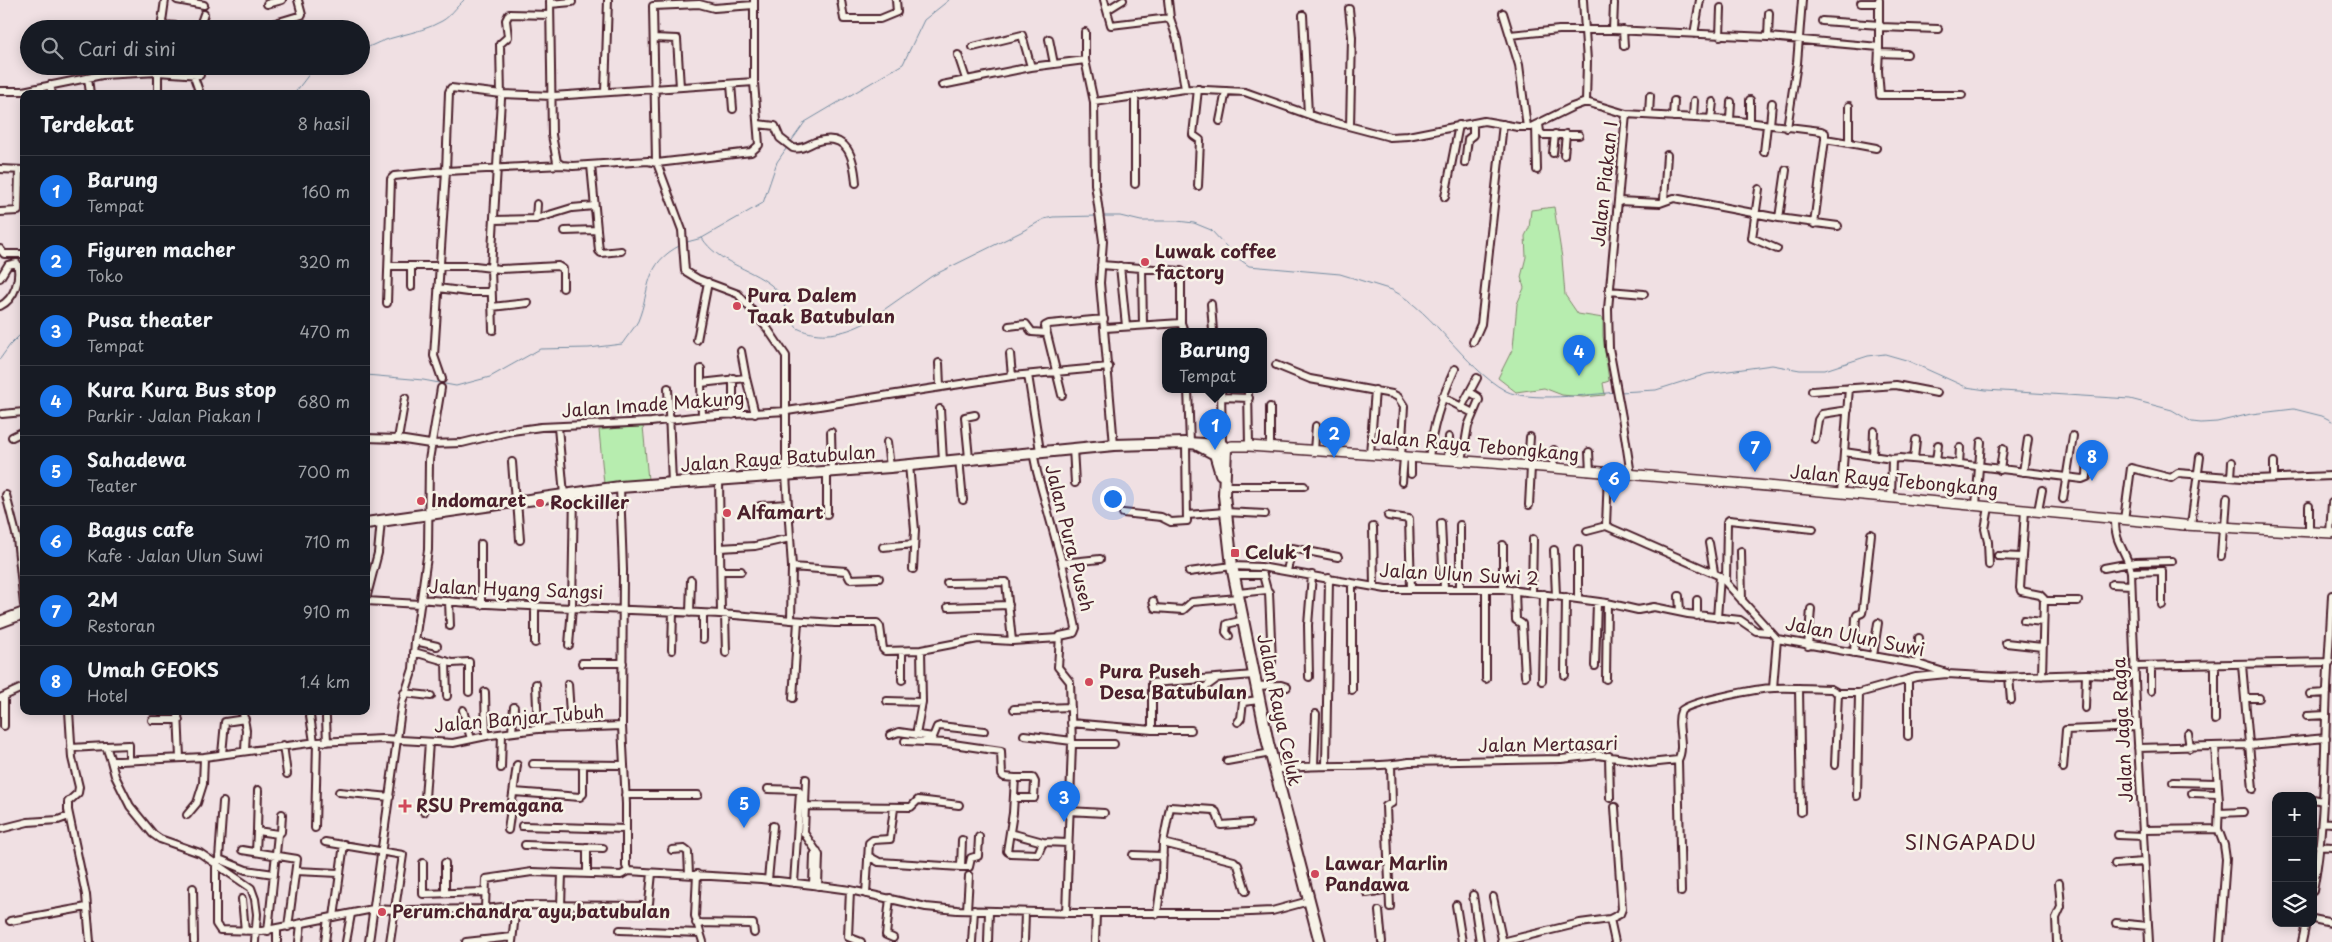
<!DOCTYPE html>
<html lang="id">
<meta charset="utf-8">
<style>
body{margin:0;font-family:"Playpen Sans",sans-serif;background:#242831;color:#f1f3f6}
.controls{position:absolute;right:15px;bottom:15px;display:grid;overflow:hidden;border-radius:10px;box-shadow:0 2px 12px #0003}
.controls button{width:45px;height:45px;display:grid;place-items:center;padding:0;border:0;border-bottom:1px solid #363941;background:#171b24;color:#f1f3f6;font:25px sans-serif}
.you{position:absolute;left:1112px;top:498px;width:18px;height:18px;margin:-12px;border:4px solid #fff;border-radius:50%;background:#1a73e8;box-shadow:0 0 0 8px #1a73e833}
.badge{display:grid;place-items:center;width:32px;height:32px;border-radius:50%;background:#1a73e8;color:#fff;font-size:16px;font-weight:700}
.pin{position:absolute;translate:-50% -41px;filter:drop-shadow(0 1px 2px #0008)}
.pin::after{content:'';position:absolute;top:26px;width:18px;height:15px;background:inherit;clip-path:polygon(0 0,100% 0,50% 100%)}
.popup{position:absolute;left:1162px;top:328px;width:105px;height:65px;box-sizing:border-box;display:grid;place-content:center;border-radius:10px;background:#171b24;filter:drop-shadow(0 1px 4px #0005);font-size:16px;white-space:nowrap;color:#9ea1a6}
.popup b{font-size:19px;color:#f1f3f6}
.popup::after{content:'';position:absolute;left:50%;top:100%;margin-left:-10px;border:10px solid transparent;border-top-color:#171b24}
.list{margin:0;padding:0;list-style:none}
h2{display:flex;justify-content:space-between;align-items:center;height:65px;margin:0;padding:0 20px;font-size:21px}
h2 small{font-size:16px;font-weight:400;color:#9ea1a6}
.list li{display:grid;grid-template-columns:32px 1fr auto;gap:15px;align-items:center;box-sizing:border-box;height:70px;padding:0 20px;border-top:1px solid #363941}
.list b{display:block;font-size:19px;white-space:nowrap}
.list p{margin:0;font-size:16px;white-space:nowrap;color:#9ea1a6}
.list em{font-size:16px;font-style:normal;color:#9ea1a6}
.icon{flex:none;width:28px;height:28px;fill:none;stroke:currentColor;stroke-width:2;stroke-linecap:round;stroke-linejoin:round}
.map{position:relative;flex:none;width:2332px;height:942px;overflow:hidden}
.search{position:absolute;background:#171b24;box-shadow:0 2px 12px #0003;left:20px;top:20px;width:350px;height:55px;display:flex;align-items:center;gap:12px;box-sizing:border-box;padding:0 18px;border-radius:28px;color:#9ea1a6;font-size:19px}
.panel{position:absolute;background:#171b24;box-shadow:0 2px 12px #0003;left:20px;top:90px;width:350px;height:625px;border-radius:10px}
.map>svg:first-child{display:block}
.green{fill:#b7edaf;stroke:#80866d}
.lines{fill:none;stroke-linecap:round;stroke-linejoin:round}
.stream{stroke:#738ca1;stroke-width:1}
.minor-casing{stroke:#4a1f2b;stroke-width:10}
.major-casing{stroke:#4a1f2b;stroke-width:12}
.highway-casing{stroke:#4a1f2b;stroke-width:14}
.minor{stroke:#f7f3e8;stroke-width:6}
.major{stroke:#f7f3e8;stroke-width:9}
.highway{stroke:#f7f3e8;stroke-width:10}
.poi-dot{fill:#d1495b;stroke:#f7f3e8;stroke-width:2}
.labels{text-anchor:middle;stroke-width:5;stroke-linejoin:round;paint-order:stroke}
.street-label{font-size:18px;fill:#4a1f2b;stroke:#f7f3e8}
.poi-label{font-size:18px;font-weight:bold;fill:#4a1f2b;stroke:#f7f3e8;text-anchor:start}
.quarter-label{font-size:20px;letter-spacing:1px;fill:#4a1f2b;stroke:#f7f3e8}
</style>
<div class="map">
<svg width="2332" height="942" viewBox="0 0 2332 942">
<rect width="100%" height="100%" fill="#f0e0e3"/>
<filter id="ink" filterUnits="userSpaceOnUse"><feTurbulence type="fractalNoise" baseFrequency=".02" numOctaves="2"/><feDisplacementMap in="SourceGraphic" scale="10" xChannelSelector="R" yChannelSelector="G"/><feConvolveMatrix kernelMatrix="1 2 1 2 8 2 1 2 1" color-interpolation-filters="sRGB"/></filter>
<g filter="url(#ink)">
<path class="green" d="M1554 207 1562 258 1565 295 1578 314 1603 318V336L1609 381 1603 383 1605 395 1583 397 1562 395 1544 388 1516 392 1498 378 1513 348 1517 304 1524 288 1521 277 1526 257 1525 236 1529 228 1531 210Z
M643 426 648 480 604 484 599 430Z"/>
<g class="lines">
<path class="stream" d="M361 52C383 35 416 36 442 21 451 16 456 7 464 0
M294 94 310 73H337L345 66
M790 143 805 122 903 64 924 20 949 0
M1102 216H1120L1141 221H1177L1194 223 1211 230 1235 256 1249 266 1340 274 1392 290C1412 300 1434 323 1449 340 1466 358 1484 379 1506 391 1528 402 1590 395 1616 392
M702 238C718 263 748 267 771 285 786 296 785 315 797 328 819 339 844 334 865 323L932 276 1021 232 1044 219 1053 217 1098 216
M687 242 702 238 763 203 777 162 788 146
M0 359 10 345 24 331
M366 375 423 380 456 386 490 377 540 349 589 348 622 344C627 336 634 329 638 321 651 289 643 264 681 245
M1620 392 1656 390 1707 374 1772 365 1800 370H1825L1868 356 1885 354 1906 360 1966 387 1986 390 2130 399 2172 410 2192 422 2201 423 2217 422 2251 414 2294 409 2322 416 2332 421"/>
<g class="minor-casing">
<path id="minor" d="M177 0 204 5
M841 0 844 19H880L897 12 896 0
M1104 0 1111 25 1170 18
M1168 0 1170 18 1177 39 1185 89
M1583 0 1587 61 1586 102
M1861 3H1879
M267 4 282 0
M550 4 572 2
M1349 9 1352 37 1350 126
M1107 10 1123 0
M1503 13 1519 65 1527 127
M1303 15 1308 114
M1822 21 1880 25
M162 25 204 28
M262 27 302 15 298 0
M1880 27 1938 29
M199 28 204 14
M161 29 165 0
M1613 30 1614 3
M1623 30 1624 46
M1085 32V60L1094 102 1095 184 1103 241 1100 283 1114 445
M1694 34 1700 0
M1510 35 1559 30H1613L1768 37 1879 47V0
M1720 36 1721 8
M1768 37 1769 13
M654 38 677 39 680 87
M1049 39 1054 64
M973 47 1022 35 1031 67
M1879 47 1878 71 1880 95H1962
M1879 53 1907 54
M958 55 966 79
M193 74 200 94
M88 78 90 94
M731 84 733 109
M50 85 52 94
M942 85 1031 67 1085 60
M0 91H23L102 75 158 72 159 66
M605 92 608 0
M158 94V72L200 75
M1135 96V184
M1094 102 1185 89 1245 92 1318 118 1390 137 1408 136 1484 121 1518 127H1531L1572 107 1586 102 1626 114 1730 120 1821 131 1825 133V139L1814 224
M1626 114 1608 309 1609 348 1623 423 1631 475
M1649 114 1650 96
M1673 117 1674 101
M1693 118 1694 101
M1711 119 1713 102
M1730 120 1731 102
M1220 121 1226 91
M1750 122V100
M758 124 775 126 780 138 793 148C801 150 808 145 815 142 848 131 854 158 856 183
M1539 124 1540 132 1543 135H1579
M1536 125 1537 170
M1770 125 1772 103
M1787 128 1797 63 1802 0
M1825 139 1849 143V106
M1849 143 1876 148
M1764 152 1767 125
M1553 153 1555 134
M1564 155 1566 134
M656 162 653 6 699 4 714 8 754 5
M657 163 751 152 759 145 754 82V0
M1465 163 1468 139 1473 135V123
M591 165 599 251 601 253 621 251
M0 169 24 170
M1198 186 1200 140 1193 135 1198 89
M1759 189 1752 238 1777 249
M1445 197 1459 125
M1664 200 1667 155
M1618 201 1660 203 1674 198 1779 218 1838 226
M537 204 536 219 572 208 594 206
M0 212 18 211 19 170
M1779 218 1786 170
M494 220 536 219
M565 231 596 230
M0 249 4 254H24
M1101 265 1181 271V323L1184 331
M389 266H475L500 269 558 266 563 269V288
M411 266V287
M1120 266 1126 326
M1142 268 1143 325
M0 278 8 265 17 263C21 278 15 299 0 306
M438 288 468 292H491
M1609 291 1644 294
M387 303 391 179 394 176 446 171 449 92 451 88 502 94 553 96 754 82
M1211 304 1213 331
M492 307 528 303
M1009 326 1026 324 1032 332 1046 333
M1105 328 1181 323
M493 330 491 268 501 99 500 44 508 37 506 20 509 14 550 15
M697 340 708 282
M1473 342 1481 324 1503 124
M741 351 746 378
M1010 354 1012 376
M939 363 940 386
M1276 365 1310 379 1392 394 1398 397 1404 406 1401 457
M701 369V383
M1028 375 1040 451
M442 379 434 356 446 171 562 165
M668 388 672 483
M1188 389 1190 443
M1221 389 1222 445
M1248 389 1249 446
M1812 391 1896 385 1937 393
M1062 395 1045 326 1049 324 1104 319
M1222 397 1249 398
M1442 397 1473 413
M1270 407V448
M1461 408 1477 378
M940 409 943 461
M2 414 24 412
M733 415V378
M702 416 701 383 746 378 755 414
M558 427 564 495
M831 432 832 471
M12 437 24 431
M366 438 398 439 430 444 462 443 512 431 541 427 651 422 702 416 787 411 1012 376 1109 367
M398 439 405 398
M1815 439 1818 420 1822 414 1848 410
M887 442 890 467
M1073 448 1075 483
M1314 450 1316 426
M1033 452 1037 472 1062 563 1076 628 1074 633 1060 636 1058 667 1070 682 1072 744 1066 913
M1589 452 1590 472
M1844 452 1892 459 1900 458 1936 461 2082 479 2087 477 2088 451
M1370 454 1375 390
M1873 456 1874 431
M1411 457V474
M969 458 965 417 975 415
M959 459 963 500
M1429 459C1432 426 1441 399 1455 369
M1914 459 1916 440
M1448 460 1449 437
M1462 461 1468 426 1479 400 1478 397 1470 392
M1936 461 1938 445
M512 462 515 502
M2274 462V478
M1959 464 1960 448
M909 465 915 530 913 569
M1528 466 1530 437
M1553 468 1554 450
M2000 470 2003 449
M827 471V514
M2023 472 2028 439
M2231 477 2232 462
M719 480 721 614
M1402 482 1404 457
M1223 486H1304
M620 487 623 570 622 726 626 804V866L628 871 761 879 813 885 850 890 926 907 957 910 1075 913H1228L1272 911 1309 901
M1841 492 1849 388
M6 495 17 538 24 605
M1891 497 1892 459
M2063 499 2073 436
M517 501 520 540
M1529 505 1531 467
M1976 505 1981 442
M760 506 787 504
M2025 510 2020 588 2021 591 2040 595 2044 599 2042 676
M2038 511 2042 490
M1123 513 1161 517 1171 522 1187 521 1186 443
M1188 515 1225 512 1265 514
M1388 516 1409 519 1411 588
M2115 519C2114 544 2127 551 2131 572L2136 707 2149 942
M2124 520 2131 468 2171 478 2178 473 2255 479 2332 476
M1441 523 1444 588
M2191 525 2200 457
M1606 526 1720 576 1777 639 1918 664 1947 673
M1606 526 1608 473
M1373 527 1374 587
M2225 527 2227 498
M1587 531 1606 526
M2309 532V506
M2330 533 2332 503
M1709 543 1714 572
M481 544V605
M1503 545V589
M883 547 914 544
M720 548 755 546 790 538
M1578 549V599
M1554 550 1556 595
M1741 551 1742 601
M1998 556 2021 557
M2221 556 2223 527
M1062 563 1100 559
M1989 565 1988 542 1985 529 1989 507
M792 567 846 571 850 579 879 578
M2104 568 2136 562 2172 561
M721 571H741
M1287 571 1292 548 1338 557
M1189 572 1232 566 1261 567 1386 589H1503L1607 603 1638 610 1654 607 1688 614 1740 620 1756 631 1769 632
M2131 572 2162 571V605
M1234 575H1263L1267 590
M1726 582 1727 522 1729 520 1813 529
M947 583 1006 582 1012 641
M1352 584V690
M2112 584 2131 585
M1460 588V525
M1486 589V679
M1515 590 1516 620 1522 624 1525 676
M1532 592 1533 539
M1238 593 1267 590 1269 592 1272 662
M1679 596 1680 611
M366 599 378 553 381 520
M421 599C544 611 668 607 791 620L792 567 786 475V356L767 328 738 294 698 279 685 271 682 230 657 163 648 161 573 166 562 165 557 162 552 135 550 0
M1697 600V616
M366 601 420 604
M449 601 450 626
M1153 601 1155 608 1183 610 1192 602 1238 598
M2044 601H2078
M948 607 1009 605
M690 613 691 580
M703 614V639
M725 614 726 653
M1717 618 1720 576
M791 620 835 623H877L880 627 883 649 885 651 921 650 978 639 1012 641 1059 638
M2024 620 2043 622
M1229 636 1226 632 1227 624 1240 621
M415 641 437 646
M535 643V607
M2006 643 2042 647
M569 645 572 607 574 493
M1808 646 1811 609
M672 650 673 611
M414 652 452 663 469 662V692
M902 652V680
M1854 653 1856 618 1857 615 1862 613 1863 608 1871 534
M1873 656 1878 623
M446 661 447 696
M582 663H623
M1918 664 1919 638
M2215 665V720
M2242 665 2253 789
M1595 666 1597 602
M2134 666 2330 662
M2151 667V691
M1565 675 1566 597
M1309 677 1308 625 1312 575
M2009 677 2011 700
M1606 679 1607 603
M1908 679V736
M1542 681 1544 594
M536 684 538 729
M568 684 571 728
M1256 686 1281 685 1287 687
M1773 688 1777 639
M1799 688 1801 812
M485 692 486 735
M404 693 431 696
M1196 694 1215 680
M2310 694 2327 693
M0 698 24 687
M4 698V726
M793 698 798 621
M2245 698H2259
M887 701 922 702
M2085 708 2086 674
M1014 709 1071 707
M463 710 471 739
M69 711 72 758 79 787 78 793 68 802V810L86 895 90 942
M178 711 180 758
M243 713 246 730 245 751
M310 716 314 742
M2307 716 2326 715
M326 718 327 742
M152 720H179
M1238 722 1241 718 1243 702 1259 700
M1071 723 1152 730V683L1254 675
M1152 730H1191
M512 732 514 707
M2188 734 2190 748
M890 735 899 732 933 737 937 727 940 726 984 731
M916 735 922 702 921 650
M1024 735 1072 741
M905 741 946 743 1001 751 1002 775 1004 777 1015 778 1013 813 1007 851 1010 853 1038 854 1043 842
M1072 744H1114
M283 745 287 774
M106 746 129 745V760
M2215 747 2219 801 2218 829 2224 845 2226 859 2220 942
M71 748 106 746 111 761H120L204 757 317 742 383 739 453 743 491 735 538 729 622 726
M2138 748 2249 745 2326 738
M222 754 225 722 245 719
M1609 756 1610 798
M111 761 115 776 130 806 153 834 160 839 200 853 251 888 255 899 257 914 255 942
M1227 761 1271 753
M533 764 624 765
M1314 765 1316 714
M1326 765 1329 578
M1835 765 1838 693
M501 768 502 734
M2063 768 2066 730 2137 727
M1275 770C1319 762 1364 770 1409 762L1561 759 1598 755 1649 763 1678 760
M806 779 804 833 819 855 818 886
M2173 782 2217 783
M768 789 798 790 800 792 794 883
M258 790 257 831 278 834 268 931
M339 792 390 797
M514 792 580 797 583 794V765
M2192 793 2218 794
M625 795H698
M1857 796 1859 693
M1014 798H1034L1035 782 1033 778H1015
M2313 799 2323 801
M223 802 219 859 216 865V924L220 930 262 931 373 909 395 910
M806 806 911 807 918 800 959 805
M1069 811 1104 813
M424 812 429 742
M2219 813 2243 812
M187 815 197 803 203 784 204 757
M2322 822 2332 823
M522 826 626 829
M315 828 317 742
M0 829 28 822 58 820 69 816
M508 830 517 765
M2143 830 2218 829
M1010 833 1043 842 1068 843
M278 834 281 832 282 814
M2118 835 2143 836
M325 842 403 855 390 942
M1163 843 1234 861 1238 865 1246 891
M525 845 603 848
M2319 846 2332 847
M242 850 297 859 288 927
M672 850 684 849 688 852 689 874
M256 852 257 831
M1133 855 1163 856
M868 856 879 862 961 867 962 840
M219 859 246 870 274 874
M423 863V894L484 892
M445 863V893
M2115 864 2144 862
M961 867H969L971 858 978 856 979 837
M296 871 339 873
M587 874V847
M697 874 695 916 703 942
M768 880 773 826
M813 885 814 855 817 851
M193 888 194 942
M850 890 848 937 861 942
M2313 891C2324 833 2324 775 2326 717 2327 676 2330 636 2332 595
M1681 892 1678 760C1686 746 1675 724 1681 711 1687 702 1760 688 1774 688 1793 687 1812 689 1831 689L1838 693H1859L1916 677 1947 674 2001 677 2086 674 2135 676
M1367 893 1389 889
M866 894 869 843 873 840 890 839 894 808
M1473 895 1480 942
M1493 897 1502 939 1501 942
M890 898 886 935 893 938
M242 899 245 931
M1456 905 1462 942
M561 906 562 873
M1390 907 1386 806 1392 803 1391 765
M485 909 486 879 532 872 621 875 628 871
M408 910 485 909 519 905 646 906 649 903 652 873
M967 910 969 876
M1379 911 1382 942
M1157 914 1162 877 1163 843 1170 807 1213 810 1216 812 1221 825 1249 823
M334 917 344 844
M1610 919 1615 942
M2313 919 2332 923
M10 921 87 907
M696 923 753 924 754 933
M2116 923 2148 926
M620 930 700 933
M277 942V929
M299 942 301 924
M325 942 328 918
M346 942 351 914
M369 942 402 703 413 669 415 641 428 550 429 460 441 388
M466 942 512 937
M512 942 516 905
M972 942 974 910
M988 942 989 911
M1024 942 1025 912
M1095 942 1096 913
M1502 942 1580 923 1610 919 1620 914 1622 909 1615 807
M2057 942 2056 918 2061 907 2059 883
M2302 942 2306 923"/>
</g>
<g class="major-casing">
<path id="major" d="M1219 451 1232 446H1249L1493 463 1734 483 2184 525 2332 533"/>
</g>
<g class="highway-casing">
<path id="highway" d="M1198 445 1215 454 1221 474
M366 523 620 487 890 467 1114 445 1186 443 1222 445 1226 449 1224 495 1232 566 1268 743 1320 942
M0 622 24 613"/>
</g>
<use href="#minor" class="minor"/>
<use href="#major" class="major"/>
<use href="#highway" class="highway"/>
</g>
</g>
<g class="poi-dot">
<circle cx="1145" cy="262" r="5"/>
<circle cx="737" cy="306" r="5"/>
<circle cx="421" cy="501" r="5"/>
<circle cx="540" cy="503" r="5"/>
<circle cx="727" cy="513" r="5"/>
<rect x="1230" y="548" width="10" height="10" rx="2.5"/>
<circle cx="1089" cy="682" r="5"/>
<path d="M402.5 798.5h5v5h5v5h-5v5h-5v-5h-5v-5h5z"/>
<circle cx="1315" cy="874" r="5"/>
<circle cx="382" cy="912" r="5"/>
</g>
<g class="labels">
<g class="street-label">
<text transform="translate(1605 184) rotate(-84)" y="6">Jalan Piakan I</text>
<text transform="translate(653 405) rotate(-4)" y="6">Jalan Imade Makung</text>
<text transform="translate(1475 446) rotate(5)" y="6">Jalan Raya Tebongkang</text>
<text transform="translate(778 459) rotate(-4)" y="6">Jalan Raya Batubulan</text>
<text transform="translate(1894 481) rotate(5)" y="6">Jalan Raya Tebongkang</text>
<text transform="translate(1069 538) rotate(76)" y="6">Jalan Pura Puseh</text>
<text transform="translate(1459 575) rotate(3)" y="6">Jalan Ulun Suwi 2</text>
<text transform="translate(516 590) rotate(2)" y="6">Jalan Hyang Sangsi</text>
<text transform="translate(1855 637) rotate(11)" y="6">Jalan Ulun Suwi</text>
<text transform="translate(1279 710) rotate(78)" y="6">Jalan Raya Celuk</text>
<text transform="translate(519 719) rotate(-5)" y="6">Jalan Banjar Tubuh</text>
<text transform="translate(2123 730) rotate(-93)" y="6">Jalan Jaga Raga</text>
<text transform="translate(1548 745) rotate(-1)" y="6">Jalan Mertasari</text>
</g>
<g class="poi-label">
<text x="1155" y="258">Luwak coffee<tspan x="1155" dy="21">factory</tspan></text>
<text x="747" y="302">Pura Dalem<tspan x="747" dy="21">Taak Batubulan</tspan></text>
<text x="431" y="507">Indomaret</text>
<text x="550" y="509">Rockiller</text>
<text x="737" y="519">Alfamart</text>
<text x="1245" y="559">Celuk 1</text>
<text x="1099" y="678">Pura Puseh<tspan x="1099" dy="21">Desa Batubulan</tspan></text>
<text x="416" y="812">RSU Premagana</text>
<text x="1325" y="870">Lawar Marlin<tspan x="1325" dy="21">Pandawa</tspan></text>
<text x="392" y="918">Perum.chandra ayu,batubulan</text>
</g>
<g class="quarter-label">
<text x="1971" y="850">SINGAPADU</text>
</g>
</g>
</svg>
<div class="controls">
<button>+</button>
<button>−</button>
<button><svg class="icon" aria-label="layers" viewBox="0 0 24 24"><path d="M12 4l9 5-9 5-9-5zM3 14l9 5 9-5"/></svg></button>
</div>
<div class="you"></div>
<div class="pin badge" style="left:1215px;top:450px">1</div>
<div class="popup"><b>Barung</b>Tempat</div>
<div class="pin badge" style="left:1334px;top:458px">2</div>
<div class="pin badge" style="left:1064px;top:822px">3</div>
<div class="pin badge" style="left:1579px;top:376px">4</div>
<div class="pin badge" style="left:744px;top:828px">5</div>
<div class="pin badge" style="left:1614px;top:503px">6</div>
<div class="pin badge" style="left:1755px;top:472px">7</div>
<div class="pin badge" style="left:2092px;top:481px">8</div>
<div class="search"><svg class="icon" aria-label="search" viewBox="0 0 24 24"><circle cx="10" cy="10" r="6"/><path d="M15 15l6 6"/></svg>Cari di sini</div>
<section class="panel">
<h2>Terdekat<small>8 hasil</small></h2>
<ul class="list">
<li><span class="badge">1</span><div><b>Barung</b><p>Tempat</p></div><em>160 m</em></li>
<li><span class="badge">2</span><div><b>Figuren macher</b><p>Toko</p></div><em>320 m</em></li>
<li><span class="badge">3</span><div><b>Pusa theater</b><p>Tempat</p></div><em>470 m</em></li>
<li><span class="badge">4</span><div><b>Kura Kura Bus stop</b><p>Parkir · Jalan Piakan I</p></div><em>680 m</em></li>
<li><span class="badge">5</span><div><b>Sahadewa</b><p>Teater</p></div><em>700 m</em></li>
<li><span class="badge">6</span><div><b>Bagus cafe</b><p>Kafe · Jalan Ulun Suwi</p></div><em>710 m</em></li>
<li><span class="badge">7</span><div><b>2M</b><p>Restoran</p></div><em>910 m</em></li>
<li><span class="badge">8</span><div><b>Umah GEOKS</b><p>Hotel</p></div><em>1.4 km</em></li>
</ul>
</section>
</div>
